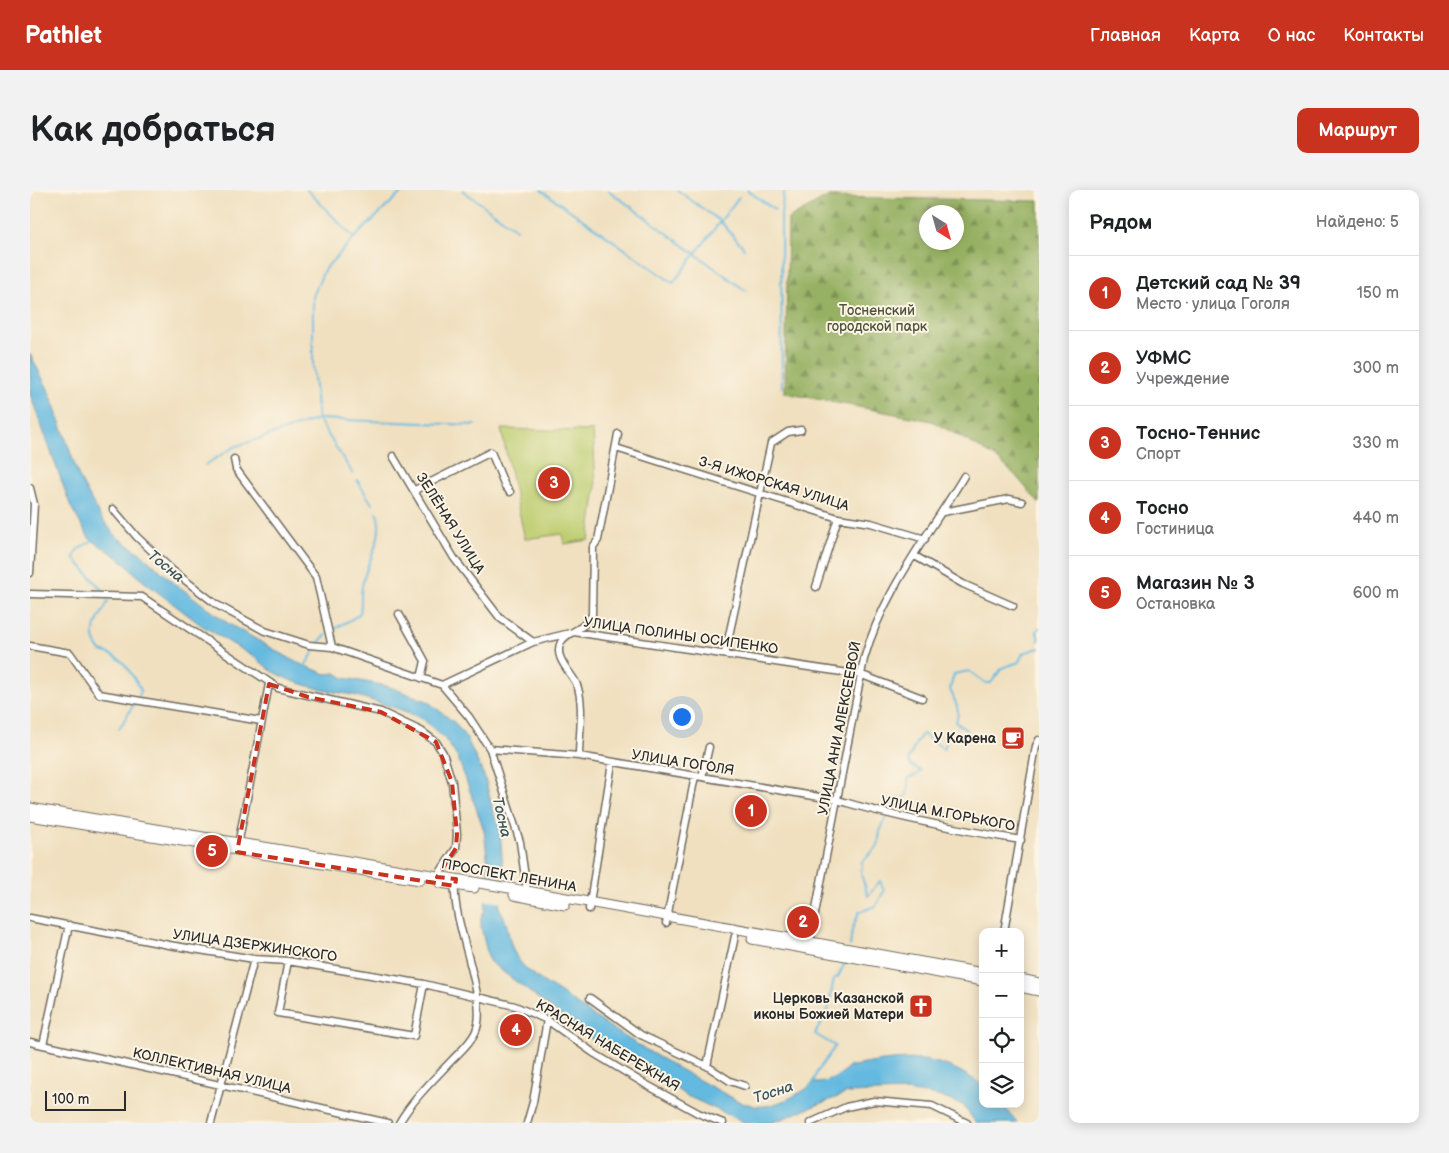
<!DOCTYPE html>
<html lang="ru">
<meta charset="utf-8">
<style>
body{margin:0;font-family:"Balsamiq Sans",sans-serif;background:#f2f2f2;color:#202124}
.controls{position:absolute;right:15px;bottom:15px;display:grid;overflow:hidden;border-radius:10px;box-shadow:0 2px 12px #0003}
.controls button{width:45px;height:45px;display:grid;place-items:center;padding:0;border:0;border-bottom:1px solid #e0e0e0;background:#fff;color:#202124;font:25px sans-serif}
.compass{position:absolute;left:889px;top:15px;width:45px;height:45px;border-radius:50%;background:#fff;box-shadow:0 2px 12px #0003;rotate:143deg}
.scale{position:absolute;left:15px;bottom:12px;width:81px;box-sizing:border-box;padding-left:5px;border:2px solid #2b2b2b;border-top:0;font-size:14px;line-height:18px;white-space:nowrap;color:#2b2b2b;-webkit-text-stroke:4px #fcf5e5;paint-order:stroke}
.you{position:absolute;left:651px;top:526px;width:18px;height:18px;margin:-12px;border:4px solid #fff;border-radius:50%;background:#1a73e8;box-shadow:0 0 0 8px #1a73e833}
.badge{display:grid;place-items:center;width:32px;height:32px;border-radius:50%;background:#c8321e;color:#fff;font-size:16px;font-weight:700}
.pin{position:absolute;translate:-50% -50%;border:2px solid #fff;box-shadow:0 1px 5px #0006}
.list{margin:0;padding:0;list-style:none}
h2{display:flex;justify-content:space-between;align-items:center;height:65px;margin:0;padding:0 20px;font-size:21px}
h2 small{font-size:16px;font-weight:400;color:#757577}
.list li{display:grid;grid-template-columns:32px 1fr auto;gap:15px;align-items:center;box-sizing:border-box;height:75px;padding:0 20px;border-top:1px solid #e0e0e0}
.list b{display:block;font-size:19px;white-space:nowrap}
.list p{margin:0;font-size:16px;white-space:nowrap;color:#757577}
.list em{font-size:16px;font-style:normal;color:#757577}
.icon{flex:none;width:28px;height:28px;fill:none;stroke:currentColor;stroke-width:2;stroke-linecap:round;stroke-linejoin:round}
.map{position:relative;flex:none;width:1009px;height:933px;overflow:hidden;border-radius:10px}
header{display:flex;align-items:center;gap:30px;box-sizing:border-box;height:70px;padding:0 25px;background:#c8321e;color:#fff}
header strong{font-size:24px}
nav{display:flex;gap:28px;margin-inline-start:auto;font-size:18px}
.intro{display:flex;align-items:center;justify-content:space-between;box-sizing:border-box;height:120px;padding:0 30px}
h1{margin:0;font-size:35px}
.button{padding:12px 22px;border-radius:10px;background:#c8321e;color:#fff;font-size:18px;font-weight:700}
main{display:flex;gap:30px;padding:0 30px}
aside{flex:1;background:#fff;border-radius:10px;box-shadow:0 2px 12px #0003}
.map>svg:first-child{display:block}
.green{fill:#bece71;stroke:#747c4e}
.forest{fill:url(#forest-firs);stroke:#606e47;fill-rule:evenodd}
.water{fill:#63b9e0;stroke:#477286}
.pier{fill:#f0e0c0}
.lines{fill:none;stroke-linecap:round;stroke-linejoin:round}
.stream{stroke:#63b9e0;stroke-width:2}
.minor-casing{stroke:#706a5f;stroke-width:9}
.major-casing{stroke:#706a5f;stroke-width:11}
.minor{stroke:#fff;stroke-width:6}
.major{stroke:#fff;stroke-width:9}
.marked{fill:none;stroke:#c8321e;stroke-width:4;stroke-dasharray:10 6;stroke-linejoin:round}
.labels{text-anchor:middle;stroke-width:4;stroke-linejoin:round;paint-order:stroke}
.park-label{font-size:14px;fill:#50543c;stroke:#fcf5e5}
.street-label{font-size:14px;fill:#2b2b2b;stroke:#fcf5e5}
.poi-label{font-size:14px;font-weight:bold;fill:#2b2b2b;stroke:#fcf5e5;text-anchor:end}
.water-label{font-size:15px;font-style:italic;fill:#3c5661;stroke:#fcf5e5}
</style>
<header>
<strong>Pathlet</strong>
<nav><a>Главная</a><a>Карта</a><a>О нас</a><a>Контакты</a></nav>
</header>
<div class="intro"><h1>Как добраться</h1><a class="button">Маршрут</a></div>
<main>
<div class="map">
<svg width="1009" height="933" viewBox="0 0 1009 933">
<defs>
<pattern id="forest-firs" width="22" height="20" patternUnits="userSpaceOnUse" patternTransform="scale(1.25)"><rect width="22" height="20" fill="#96b163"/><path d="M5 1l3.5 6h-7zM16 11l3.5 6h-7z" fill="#7b9052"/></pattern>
</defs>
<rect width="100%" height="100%" fill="#fcf5e5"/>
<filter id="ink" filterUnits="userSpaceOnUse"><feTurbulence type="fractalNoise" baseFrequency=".02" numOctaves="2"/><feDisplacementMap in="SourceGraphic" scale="10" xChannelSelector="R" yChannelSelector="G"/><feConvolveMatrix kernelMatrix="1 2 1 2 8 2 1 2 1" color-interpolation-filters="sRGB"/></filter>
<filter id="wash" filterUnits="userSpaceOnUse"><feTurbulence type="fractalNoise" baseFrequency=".0096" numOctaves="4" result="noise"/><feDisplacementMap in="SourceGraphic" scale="20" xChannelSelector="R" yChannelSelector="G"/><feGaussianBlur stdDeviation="1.12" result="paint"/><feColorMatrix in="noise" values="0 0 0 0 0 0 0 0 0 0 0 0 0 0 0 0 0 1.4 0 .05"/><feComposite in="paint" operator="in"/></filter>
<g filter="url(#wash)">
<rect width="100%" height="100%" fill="#f0e0c0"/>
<path class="green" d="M471 239 563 241 566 297 559 350 534 354 532 344 495 349Z"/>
<path class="forest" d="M797 7 1009 11V313L985 285 964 266 902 231 755 203 758 29ZM896 22H926V52H896Z"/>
<path class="water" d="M0 164 20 203 49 287 71 328 87 347 114 366 143 392 199 434 268 473 296 484 306 483 314 488 357 496 397 511 425 533 437 549 455 588 464 625 470 638 473 681 469 718C481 734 475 753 491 773 503 787 519 795 534 805 590 847 651 881 714 914 719 913 720 915 725 916 740 919 773 904 783 893 796 894 810 887 818 877 871 867 907 861 953 896V914H972L988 933H946L933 915 908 906 876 901 818 903 741 933H716L655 905 619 880 572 857 459 771 451 737V728L455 720 458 675 454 640 428 568 415 549 393 529 369 519 324 505 293 500 262 491 243 482 227 469 171 435 112 390 89 368 59 348 41 317 0 204Z"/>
<path class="pier" d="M455 685 475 688 472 713 453 710Z"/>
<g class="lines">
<path class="stream" d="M277 0 324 48 374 0
M432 0 486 39
M511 0 643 93 709 7
M578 0 716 101
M647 0 690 31 714 58
M717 0 745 20
M752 198 751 24 754 1
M175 275 204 257 288 229 445 235
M323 284 288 229 283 175V106L294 80 324 48
M327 290 342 314
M65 349 47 360 44 368 74 402
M78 411C71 429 54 441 71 461 96 468 98 479 111 500L109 506
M1009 438 1007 441 1009 451
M303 441C311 433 322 431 330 423 332 414 330 405 332 396 337 368 355 351 347 322
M289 452 297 444
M275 476 287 457
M89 539 104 514
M860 621V614L864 609 876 607 879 598 878 588 886 585 891 581 880 575 878 569C884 560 885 551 893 544L914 559 918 546 934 548 936 540 926 532C931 518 924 511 920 499L924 484 939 481 956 493H961L972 478 989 472 993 463 1009 458
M820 756 822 740 829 722 846 716 854 701 850 691 838 706 831 684 832 672 848 656 850 641 858 625
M783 893 787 882 805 856 785 844 798 820 804 788 808 787 816 770"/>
</g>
</g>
<g filter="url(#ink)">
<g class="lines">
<g class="minor-casing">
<path id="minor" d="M586 258 808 328 841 333 895 349
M363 266 424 368 470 428 503 452
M204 269 206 279 286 387 302 457
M0 298 4 314 0 383
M385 300 461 262 475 296 480 302
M83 319 107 347 142 380 187 415 235 441 279 455 302 457 412 495 439 527 460 559 490 652 497 701
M913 322 979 309 992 312
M885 366 933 394 983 416
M786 397 808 328
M0 404 112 407 248 498 351 522 391 541 406 552 413 563 422 592 427 644 426 658 411 681 410 687
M369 424 395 471 391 488
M0 456 40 463 69 504 231 531
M695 464 741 253 758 242 771 240
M412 495 503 452 544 442 832 485 892 508
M460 559 549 566 807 610C868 628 929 640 991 650
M549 566C549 546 555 511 546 493 540 481 523 467 531 452 537 441 552 442 562 425L563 357 568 350 588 244
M672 587 679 557
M208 655 239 494
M559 719 582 573
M0 728 139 755 224 769 258 771 394 794 485 816 517 830 565 864 615 894 668 923 693 933
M636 733 665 586
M974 742 1006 556 1009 550
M779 755 834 469C853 401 899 345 934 286
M258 771 248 823 384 846 394 794
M560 808 611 845 677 876 700 891 715 896
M0 852 358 933
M13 855 39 735
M677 876 705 746
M181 933 224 769
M369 933C383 909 404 889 423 869 431 861 440 853 445 843 461 812 421 733 425 693
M497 933 503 912 517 830
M780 933 816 917 844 911 902 916 937 933"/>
</g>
<g class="major-casing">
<path id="major" d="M0 618 497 701 953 783
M0 626 390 690
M410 693 444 698
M484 705 535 715
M722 749 953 791
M990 789 1009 793
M990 797 1009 801"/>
</g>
<use href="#minor" class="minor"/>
<use href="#major" class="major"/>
</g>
</g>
<path class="marked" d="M239 494 278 507 351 522 406 552 422 592 427 644 426 658 407 687 426 689 425 696 207 662Z"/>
<defs>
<g id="cafe-square" transform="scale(1.25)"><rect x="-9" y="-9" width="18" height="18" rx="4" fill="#c8321e" stroke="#fcf5e5"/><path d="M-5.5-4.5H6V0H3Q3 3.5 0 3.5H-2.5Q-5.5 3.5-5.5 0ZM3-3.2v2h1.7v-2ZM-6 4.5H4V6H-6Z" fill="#fff"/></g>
<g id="church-square" transform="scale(1.25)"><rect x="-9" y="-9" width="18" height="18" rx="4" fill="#c8321e" stroke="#fcf5e5"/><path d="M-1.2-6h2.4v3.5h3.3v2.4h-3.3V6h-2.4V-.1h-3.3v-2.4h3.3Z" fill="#fff"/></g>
</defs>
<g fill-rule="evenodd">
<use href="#cafe-square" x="983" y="548"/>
<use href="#church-square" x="891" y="816"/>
</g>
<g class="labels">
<g class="park-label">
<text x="847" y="125">Тосненский<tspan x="847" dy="16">городской парк</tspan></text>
</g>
<g class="street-label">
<text transform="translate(744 293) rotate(17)" y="5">3-Я ИЖОРСКАЯ УЛИЦА</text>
<text transform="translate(421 333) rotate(58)" y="5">ЗЕЛЁНАЯ УЛИЦА</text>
<text transform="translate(651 445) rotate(8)" y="5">УЛИЦА ПОЛИНЫ ОСИПЕНКО</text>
<text transform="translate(809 538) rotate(-79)" y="5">УЛИЦА АНИ АЛЕКСЕЕВОЙ</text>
<text transform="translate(653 572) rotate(9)" y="5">УЛИЦА ГОГОЛЯ</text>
<text transform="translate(918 623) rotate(11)" y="5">УЛИЦА М.ГОРЬКОГО</text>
<text transform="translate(479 685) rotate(10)" y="5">ПРОСПЕКТ ЛЕНИНА</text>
<text transform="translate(225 755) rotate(8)" y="5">УЛИЦА ДЗЕРЖИНСКОГО</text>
<text transform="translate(578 855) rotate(31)" y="5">КРАСНАЯ НАБЕРЕЖНАЯ</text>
<text transform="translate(182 880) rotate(13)" y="5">КОЛЛЕКТИВНАЯ УЛИЦА</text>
</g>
<g class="poi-label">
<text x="966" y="553">У Карена</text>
<text x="874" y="813">Церковь Казанской<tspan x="874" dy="16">иконы Божией Матери</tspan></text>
</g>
<g class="water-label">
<text transform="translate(136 376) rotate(39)" y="5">Тосна</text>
<text transform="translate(472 627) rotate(77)" y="5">Тосна</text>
<text transform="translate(743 902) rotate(-18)" y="5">Тосна</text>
</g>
</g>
</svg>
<div class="controls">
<button>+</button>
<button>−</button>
<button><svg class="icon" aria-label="locate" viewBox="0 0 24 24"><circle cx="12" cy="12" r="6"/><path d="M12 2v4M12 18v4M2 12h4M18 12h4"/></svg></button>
<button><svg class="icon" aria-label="layers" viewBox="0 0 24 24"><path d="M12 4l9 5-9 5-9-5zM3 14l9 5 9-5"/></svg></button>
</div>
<svg class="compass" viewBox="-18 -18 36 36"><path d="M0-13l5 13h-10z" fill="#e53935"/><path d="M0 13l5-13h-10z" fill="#757577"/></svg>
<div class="scale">100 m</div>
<div class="you"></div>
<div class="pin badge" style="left:721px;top:621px">1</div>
<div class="pin badge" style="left:773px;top:732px">2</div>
<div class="pin badge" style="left:524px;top:293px">3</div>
<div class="pin badge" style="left:486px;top:840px">4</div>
<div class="pin badge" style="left:182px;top:661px">5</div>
</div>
<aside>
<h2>Рядом<small>Найдено: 5</small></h2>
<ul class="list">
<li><span class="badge">1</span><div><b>Детский сад № 39</b><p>Место · улица Гоголя</p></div><em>150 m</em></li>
<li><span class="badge">2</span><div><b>УФМС</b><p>Учреждение</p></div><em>300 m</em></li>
<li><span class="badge">3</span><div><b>Тосно-Теннис</b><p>Спорт</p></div><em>330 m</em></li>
<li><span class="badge">4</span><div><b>Тосно</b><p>Гостиница</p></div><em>440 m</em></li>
<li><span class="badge">5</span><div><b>Магазин № 3</b><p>Остановка</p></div><em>600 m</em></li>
</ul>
</aside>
</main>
